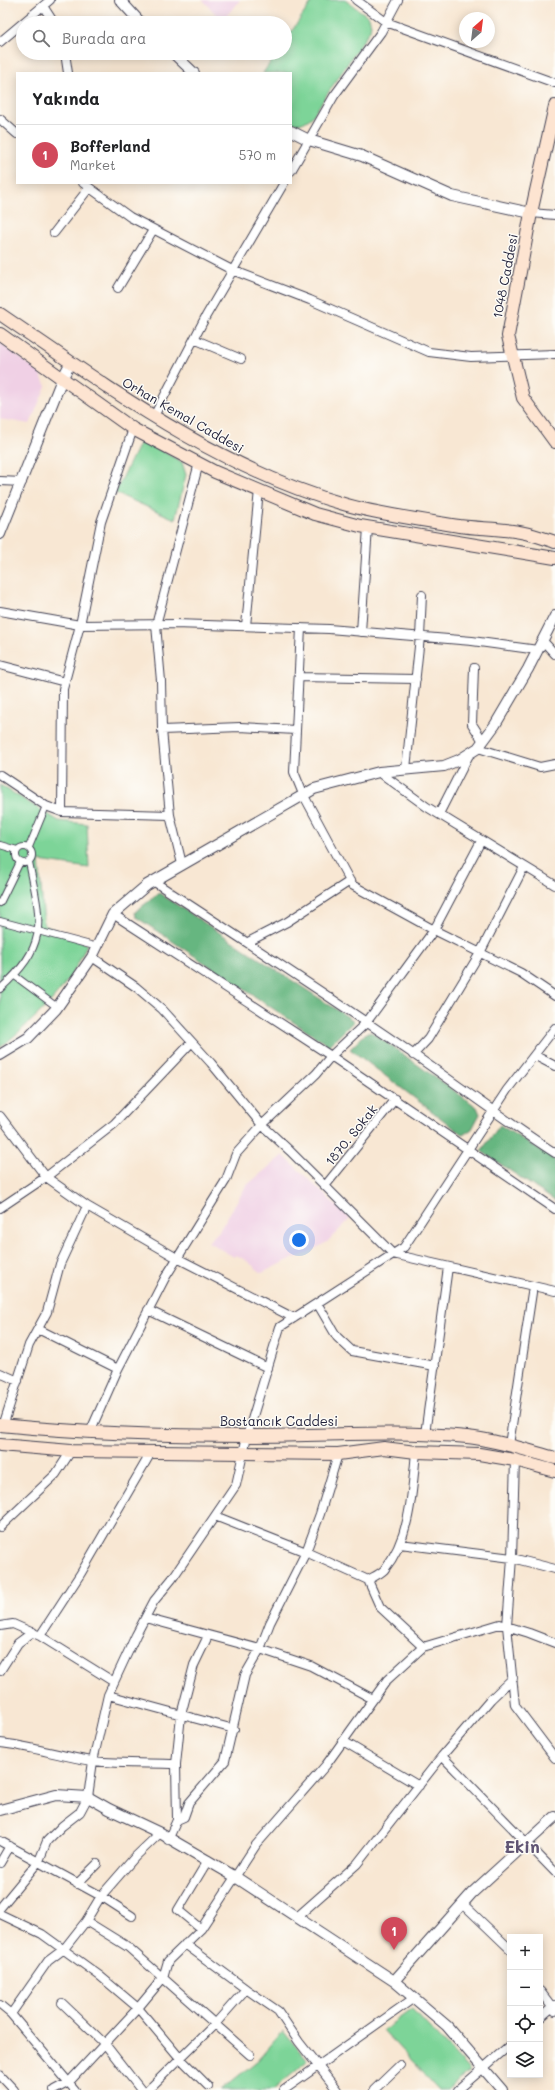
<!DOCTYPE html>
<html lang="tr">
<meta charset="utf-8">
<style>
body{margin:0;font-family:Mali,sans-serif;background:#f6f6f6;color:#202124}
.controls{position:absolute;right:12px;bottom:12px;display:grid;overflow:hidden;border-radius:0px;box-shadow:0 2px 10px #0003}
.controls button{width:36px;height:36px;display:grid;place-items:center;padding:0;border:0;border-bottom:1px solid #e0e0e0;background:#fff;color:#202124;font:20px sans-serif}
.compass{position:absolute;left:459px;top:12px;width:36px;height:36px;border-radius:50%;background:#fff;box-shadow:0 2px 10px #0003;rotate:28deg}
.you{position:absolute;left:299px;top:1240px;width:14px;height:14px;margin:-10px;border:3px solid #fff;border-radius:50%;background:#1a73e8;box-shadow:0 0 0 6px #1a73e833}
.badge{display:grid;place-items:center;width:26px;height:26px;border-radius:50%;background:#d1495b;color:#fff;font-size:13px;font-weight:700}
.pin{position:absolute;translate:-50% -33px;filter:drop-shadow(0 1px 2px #0008)}
.pin::after{content:'';position:absolute;top:21px;width:14px;height:12px;background:inherit;clip-path:polygon(0 0,100% 0,50% 100%)}
.list{margin:0;padding:0;list-style:none}
h2{display:flex;justify-content:space-between;align-items:center;height:52px;margin:0;padding:0 16px;font-size:17px}
h2 small{font-size:13px;font-weight:400;color:#757577}
.list li{display:grid;grid-template-columns:26px 1fr auto;gap:12px;align-items:center;box-sizing:border-box;height:60px;padding:0 16px;border-top:1px solid #e0e0e0}
.list b{display:block;font-size:15px;white-space:nowrap}
.list p{margin:0;font-size:13px;white-space:nowrap;color:#757577}
.list em{font-size:13px;font-style:normal;color:#757577}
.icon{flex:none;width:22px;height:22px;fill:none;stroke:currentColor;stroke-width:2;stroke-linecap:round;stroke-linejoin:round}
.map{position:relative;flex:none;width:555px;height:2090px;overflow:hidden}
.search{position:absolute;background:#fff;box-shadow:0 2px 10px #0003;left:16px;top:16px;width:276px;height:44px;display:flex;align-items:center;gap:10px;box-sizing:border-box;padding:0 14px;border-radius:22px;color:#757577;font-size:15px}
.panel{position:absolute;background:#fff;box-shadow:0 2px 10px #0003;left:16px;top:72px;width:276px;height:112px;border-radius:0px}
.map>svg:first-child{display:block}
.built{fill:#f0d0e5}
.green{fill:#7dd498;stroke:#507b6a}
.forest{fill:#66b680;stroke:#446c5e}
.lines{fill:none;stroke-linecap:round;stroke-linejoin:round}
.pedestrian-casing{stroke:#424052;stroke-width:8}
.minor-casing{stroke:#424052;stroke-width:10}
.tertiary-casing{stroke:#424052;stroke-width:12}
.secondary-casing{stroke:#424052;stroke-width:14}
.pedestrian{stroke:#fff;stroke-width:6}
.minor{stroke:#fff;stroke-width:8}
.tertiary{stroke:#fff;stroke-width:10}
.secondary{stroke:#fde4d1;stroke-width:12}
.labels{text-anchor:middle;stroke-width:3;stroke-linejoin:round;paint-order:stroke}
.street-label{font-size:13px;fill:#22223b;stroke:#fdfcf7}
.district-label{font-size:17px;font-weight:bold;fill:#605574;stroke:#fdfcf7}
</style>
<div class="map">
<svg width="555" height="2090" viewBox="0 0 555 2090">
<rect width="100%" height="100%" fill="#fdfcf7"/>
<filter id="ink" filterUnits="userSpaceOnUse"><feTurbulence type="fractalNoise" baseFrequency=".025" numOctaves="2"/><feDisplacementMap in="SourceGraphic" scale="8" xChannelSelector="R" yChannelSelector="G"/><feConvolveMatrix kernelMatrix="1 2 1 2 8 2 1 2 1" color-interpolation-filters="sRGB"/></filter>
<filter id="wash" filterUnits="userSpaceOnUse"><feTurbulence type="fractalNoise" baseFrequency=".012" numOctaves="4" result="noise"/><feDisplacementMap in="SourceGraphic" scale="16" xChannelSelector="R" yChannelSelector="G"/><feGaussianBlur stdDeviation="0.9" result="paint"/><feColorMatrix in="noise" values="0 0 0 0 0 0 0 0 0 0 0 0 0 0 0 0 0 1.4 0 .05"/><feComposite in="paint" operator="in"/></filter>
<g filter="url(#wash)">
<rect width="100%" height="100%" fill="#f8e7d3"/>
<path class="built" d="M203 0H240L222 21Z
M0 343 39 372 46 386 30 424 0 419Z
M283 1155 350 1219 327 1242 304 1255 286 1261 262 1273 247 1261 236 1255 234 1257 208 1242 219 1231 246 1186Z"/>
<path class="green" d="M313 0H345L369 17 371 25 370 30 312 117C305 122 300 126 291 122V73H263L277 53H285V41Z
M144 441 182 462 186 475 175 519 115 493 139 444Z
M0 785 59 821 87 824 89 868 39 861 44 925 87 944C83 952 80 961 75 969 57 1000 27 1025 0 1048Z
M412 2009 470 2071 447 2090H438L383 2030Z
M283 2031 308 2061 273 2090H221L258 2060Z"/>
<path class="forest" d="M159 893 354 1021 329 1046 136 917 135 912Z
M367 1032 373 1033 477 1107 480 1114 472 1129 463 1135 350 1049Z
M500 1125 555 1160V1201L481 1151Z"/>
</g>
<g filter="url(#ink)">
<g class="lines">
<g class="pedestrian-casing">
<path id="pedestrian" d="M0 845 17 850
M16 855a8 8 0 1 1 16 0a8 8 0 1 1-16 0Z
M29 847 46 806
M0 903 20 862
M0 921 98 947
M15 976 57 1007
M0 989C50 944 41 922 29 862"/>
</g>
<g class="minor-casing">
<path id="minor" d="M356 0 386 22 555 83
M43 6 54 23
M0 42 50 0
M65 53 68 73
M0 119 17 134
M291 171 334 96 381 32 398 0
M83 183 130 217 232 270 310 300 429 352 471 357 555 354
M531 213 555 215
M54 233 89 188
M118 288 153 230
M194 339 241 359
M154 416 206 316 284 183
M0 481 22 482
M0 611 80 625 175 624 329 629 472 641 538 650
M246 626 259 490
M301 628 294 772 303 794 352 885 434 930 521 973 555 996
M361 632 368 527
M542 640 555 654
M0 665 65 682
M474 668 472 724 483 741
M299 677 416 679
M162 730 240 727 296 730
M478 748 540 767 555 764
M406 769 420 637 422 595
M379 772 427 807 555 885
M0 775 46 806 62 812 170 815
M62 812 63 689 80 625 101 522 133 429
M439 814 470 753
M182 864 170 815 162 730 161 681 156 625 199 463
M153 881C240 938 328 995 413 1054 461 1087 507 1122 555 1153
M113 914 331 1056 555 1209
M248 942 287 922 350 881
M92 957 136 987 162 1009 211 1063 262 1125 290 1151 393 1254 555 1291
M413 1055 428 1039 480 953 524 867
M534 1055 555 1066
M0 1116 46 1177 87 1206 177 1258 294 1318
M325 1186 395 1099
M0 1208 46 1177 114 1124 192 1042
M317 1303 337 1337 352 1351 435 1366
M148 1310 268 1368
M38 1329 118 1369
M0 1373 18 1381
M3 1426 29 1345 47 1312 60 1264 87 1206
M90 1432 118 1369 165 1278 226 1180 236 1154 262 1125 316 1074 331 1056 366 1023 434 930 481 841
M425 1434 448 1267
M509 1445 533 1286
M515 1460 512 1558 507 1626 515 1705 555 1758
M215 1516 306 1552 368 1580 380 1607 423 1647
M0 1527 56 1474 71 1451
M400 1544 512 1558 555 1569
M368 1580C373 1577 380 1574 384 1570 411 1537 412 1492 416 1452
M145 1618 260 1649 311 1666 373 1699
M0 1626 13 1624 40 1636 114 1682
M40 1636 81 1573 152 1451
M0 1671 18 1643 33 1632
M108 1695 234 1729
M343 1741 419 1786
M0 1743C32 1746 62 1757 93 1761 120 1764 148 1763 176 1764
M442 1756 555 1872
M177 1820 184 1817 189 1803 225 1761 245 1675 260 1649 270 1623 306 1552 320 1514 338 1454
M168 1840 177 1820 176 1764 181 1715 194 1665 208 1636
M0 1841 101 1896 132 1916
M0 1863 10 1846
M77 1884 97 1864
M463 1904 510 1949
M0 1908 39 1861 47 1841 62 1826 80 1812 88 1797 93 1761 108 1695 136 1635 154 1601 172 1579 236 1485 247 1436 280 1327 404 1247 507 1090 555 1028
M0 1914 42 1934 100 1976 138 2008 179 2057 208 2086
M297 1917 357 1864 442 1756 491 1699 513 1678
M86 1921 128 1947 250 2055
M201 1929 178 1910 208 1860
M246 1989 278 2011 299 2042 337 2090
M540 1991 555 2011
M62 2003 105 2044 141 2090
M0 2005 11 2014 75 2090
M11 2014 48 1961 64 1949 86 1921 101 1896 135 1857 160 1833
M540 2018 555 2005
M0 2075 14 2090
M54 2090 69 2082 138 2008 163 1978 168 1961 201 1929 256 1845 326 1765 387 1680 423 1647 500 1624 529 1633 555 1643
M148 2090 216 2023 246 1989 185 1944
M284 2090 414 1998
M374 2090 400 2065
M458 2090 510 2045"/>
</g>
<g class="tertiary-casing">
<path id="tertiary" d="M120 0 141 23
M173 53 194 73
M291 131 309 140 362 156 452 196 531 213
M0 534 62 379 71 362
M0 1055 28 1038 56 1009 92 957 113 914 147 885 314 789 379 772 444 766 459 760 478 748 495 725 528 669 555 616
M0 1810 56 1795 88 1797 109 1809 160 1833 234 1876 394 1981 447 2026 502 2090
M394 1981 472 1893 555 1817"/>
</g>
<g class="secondary-casing">
<path id="secondary" d="M555 106 531 213 508 336 523 398 555 442
M0 314C109 388 218 469 347 505 383 515 422 520 459 526 482 529 506 528 529 534 538 536 546 539 555 542
M0 334 133 429 215 472 315 514 360 526 555 558
M0 1425C82 1433 166 1436 248 1436 321 1436 394 1430 467 1437 496 1440 526 1450 555 1458
M0 1445 71 1451 243 1453 338 1454 384 1448 416 1452 479 1454 515 1460 555 1471"/>
</g>
<use href="#pedestrian" class="pedestrian"/>
<use href="#minor" class="minor"/>
<use href="#tertiary" class="tertiary"/>
<use href="#secondary" class="secondary"/>
</g>
</g>
<g class="labels">
<g class="street-label">
<text transform="translate(505 276) rotate(-79)" y="5">1048 Caddesi</text>
<text transform="translate(183 415) rotate(30)" y="5">Orhan Kemal Caddesi</text>
<text transform="translate(351 1135) rotate(-51)" y="5">1870. Sokak</text>
<text x="279" y="1426">Bostancık Caddesi</text>
</g>
<g class="district-label">
<text x="522" y="1853">Ekin</text>
</g>
</g>
</svg>
<div class="controls">
<button>+</button>
<button>−</button>
<button><svg class="icon" aria-label="locate" viewBox="0 0 24 24"><circle cx="12" cy="12" r="6"/><path d="M12 2v4M12 18v4M2 12h4M18 12h4"/></svg></button>
<button><svg class="icon" aria-label="layers" viewBox="0 0 24 24"><path d="M12 4l9 5-9 5-9-5zM3 14l9 5 9-5"/></svg></button>
</div>
<svg class="compass" viewBox="-18 -18 36 36"><path d="M0-13l5 13h-10z" fill="#e53935"/><path d="M0 13l5-13h-10z" fill="#757577"/></svg>
<div class="you"></div>
<div class="pin badge" style="left:394px;top:1950px">1</div>
<div class="search"><svg class="icon" aria-label="search" viewBox="0 0 24 24"><circle cx="10" cy="10" r="6"/><path d="M15 15l6 6"/></svg>Burada ara</div>
<section class="panel">
<h2>Yakında<small></small></h2>
<ul class="list">
<li><span class="badge">1</span><div><b>Bofferland</b><p>Market</p></div><em>570 m</em></li>
</ul>
</section>
</div>
